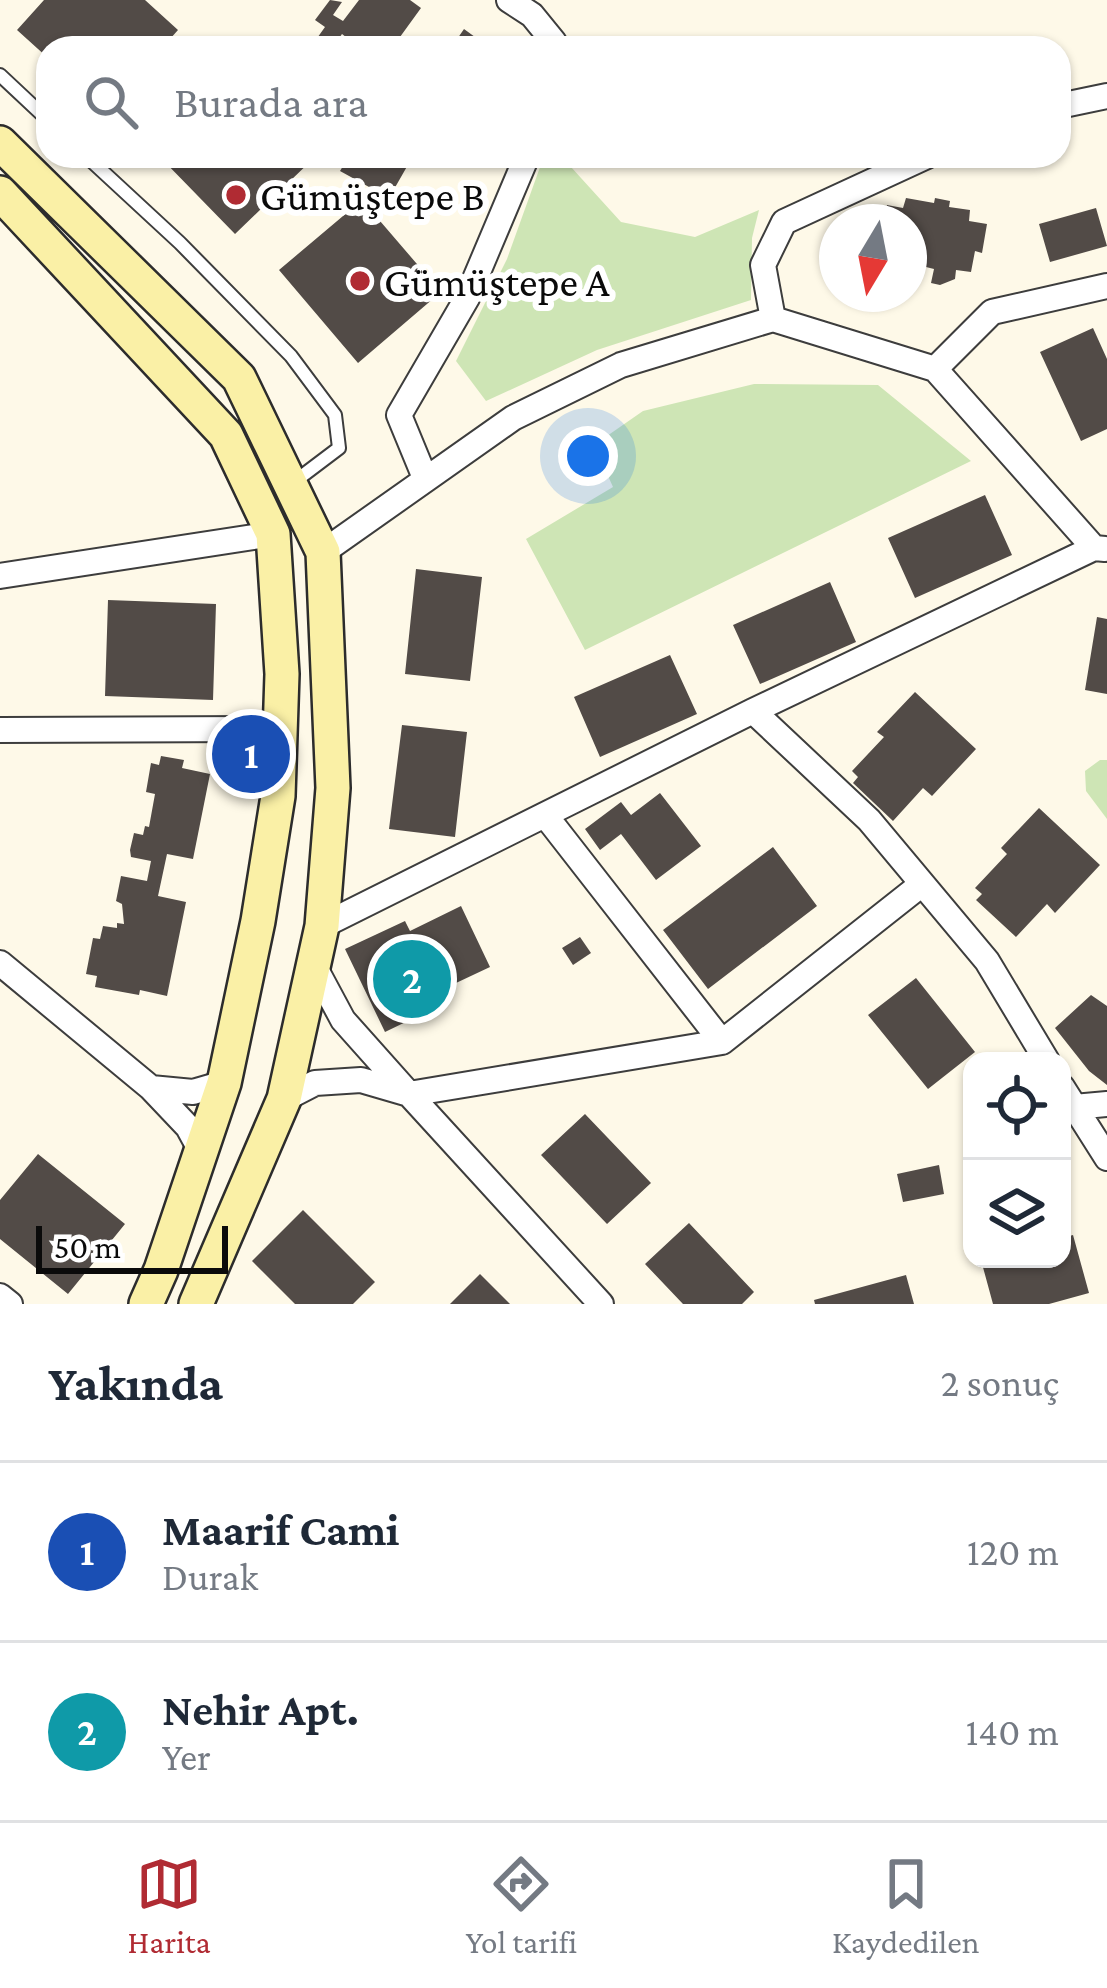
<!DOCTYPE html>
<html lang="tr">
<meta charset="utf-8">
<style>
body{margin:0;font-family:"Crimson Pro",serif;background:#f6f6f7;color:#1f2937}
.controls{position:absolute;right:36px;bottom:36px;display:grid;overflow:hidden;border-radius:24px;box-shadow:0 3px 9px #0004}
.controls button{width:108px;height:108px;display:grid;place-items:center;padding:0;border:0;border-bottom:3px solid #e0e1e3;background:#fff;color:#1f2937;font:60px sans-serif}
.compass{position:absolute;left:819px;top:204px;width:108px;height:108px;border-radius:50%;background:#fff;box-shadow:0 3px 9px #0004;rotate:190deg}
.scale{position:absolute;left:36px;bottom:30px;width:192px;box-sizing:border-box;padding-left:12px;border:6px solid #0a0a0a;border-top:0;font-size:33px;line-height:42px;white-space:nowrap;color:#0a0a0a;-webkit-text-stroke:9px #fff;paint-order:stroke}
.you{position:absolute;left:588px;top:456px;width:42px;height:42px;margin:-30px;border:9px solid #fff;border-radius:50%;background:#1a73e8;box-shadow:0 0 0 18px #1a73e833}
.badge{display:grid;place-items:center;width:78px;height:78px;border-radius:50%;background:#b02b33;color:#fff;font-size:39px;font-weight:700}
.pin{position:absolute;translate:-50% -50%;border:6px solid #fff;box-shadow:0 3px 12px #0006}
.list{margin:0;padding:0;list-style:none}
h2{display:flex;justify-content:space-between;align-items:center;height:156px;margin:0;padding:0 48px;font-size:51px}
h2 small{font-size:39px;font-weight:400;color:#747a83}
.list li{display:grid;grid-template-columns:78px 1fr auto;gap:36px;align-items:center;box-sizing:border-box;height:180px;padding:0 48px;border-top:3px solid #e0e1e3}
.list b{display:block;font-size:45px;white-space:nowrap}
.list p{margin:0;font-size:39px;white-space:nowrap;color:#747a83}
.list em{font-size:39px;font-style:normal;color:#747a83}
.icon{flex:none;width:66px;height:66px;fill:none;stroke:currentColor;stroke-width:2;stroke-linecap:round;stroke-linejoin:round}
.map{position:relative;flex:none;width:1107px;height:1304px;overflow:hidden}
.search{position:absolute;background:#fff;box-shadow:0 3px 9px #0004;left:36px;right:36px;top:36px;height:132px;display:flex;align-items:center;gap:30px;box-sizing:border-box;padding:0 42px;border-radius:36px;color:#747a83;font-size:45px}
.sheet{height:516px;background:#fff}
nav{display:flex;justify-content:space-around;align-items:center;box-sizing:border-box;height:168px;border-top:3px solid #e0e1e3;background:#fff;font-size:33px;color:#747a83}
nav a{display:grid;justify-items:center;gap:6px}
nav .on{color:#b02b33}
.map>svg:first-child{display:block}
.green{fill:#cee5b5}
.building{fill:#524b47}
.lines{fill:none;stroke-linecap:round;stroke-linejoin:round}
.lane-casing{stroke:#3d3d3d;stroke-width:16}
.street-casing{stroke:#3d3d3d;stroke-width:28}
.secondary-casing{stroke:#2c2c2c;stroke-width:38}
.lane{stroke:#fff;stroke-width:12}
.street{stroke:#fff;stroke-width:24}
.secondary{stroke:#faf0a6;stroke-width:33}
.poi-dot{fill:#b02b33;stroke:#fff;stroke-width:4.5}
.labels{text-anchor:middle;stroke-width:12;stroke-linejoin:round;paint-order:stroke}
.poi-label{font-size:42px;fill:#0a0a0a;stroke:#fff;text-anchor:start}
</style>
<div class="map">
<svg width="1107" height="1304" viewBox="0 0 1107 1304">
<rect width="100%" height="100%" fill="#fef9e8"/>
<path class="green" d="M544 156H561L621 222 695 237 759 210 752 238 751 300 597 350 486 401 456 361 507 259Z
M754 384 878 385 971 461 585 650 526 539 613 487 594 445 643 411Z
M1100 760H1107V819L1086 791 1085 771Z"/>
<path class="building" d="M44 0H145L178 30 162 48H48V58L17 30Z
M330 0 342 2 333 15 343 21 359 0H410L421 8 392 48H346L351 41 342 34 332 48H325L315 41 325 27 315 20Z
M464 29 490 48H451Z
M159 156H316L235 234Z
M349 156H413L389 198 340 171Z
M906 198 934 203 935 198 950 201 949 207 970 210 969 221 987 224 982 253 975 251 971 272 956 270 955 279 940 285 931 283 934 269 918 265 915 281 909 280V222H883L887 205 903 208Z
M362 200 441 292 358 363 279 270Z
M1096 208 1107 246 1050 262 1039 224Z
M1093 328 1107 359V429L1081 441 1040 352Z
M985 495 1012 555 915 598 888 538Z
M416 569 482 577 470 681 405 674Z
M830 582 856 642 760 684 733 625Z
M108 600 216 604 213 700 105 696Z
M1097 617 1107 619V694L1085 690Z
M670 655 697 714 600 757 574 697Z
M915 692 976 749 932 796 923 788 893 821 853 783 858 777 852 771 884 737 877 732Z
M402 725 467 732 455 837 389 829Z
M161 756 184 760 182 768 210 774 193 859 167 854 158 896 186 902 167 996 140 990 139 995 95 987 97 976 86 974 93 938 100 939 103 926 117 928V923L124 924 122 904 116 901 121 876 147 881 151 861 131 857 130 850 134 833 143 835 145 826 149 827 155 794 146 792 151 763 159 765Z
M660 793 701 846 656 880 621 834 600 850 585 829 621 802 631 815Z
M1039 808 1100 865 1055 913 1047 904 1016 937 976 900 982 894 975 888 1007 854 1001 848Z
M773 847 817 906 708 989 663 930Z
M461 906 490 967 439 991 445 1003 385 1032 345 949 405 921 410 931Z
M580 937 591 953 573 965 562 948Z
M916 978 975 1052 928 1089 868 1015Z
M1091 995 1107 1006V1085L1089 1071 1055 1028Z
M585 1114 651 1183 607 1224 541 1155Z
M38 1154 125 1224 68 1294 0 1239V1200Z
M939 1165 944 1194 903 1202 897 1174Z
M303 1210 375 1282 353 1304H295L252 1261Z
M689 1223 754 1292 742 1304H683L645 1264Z
M1073 1235 1089 1293 1049 1304H993L981 1260 1062 1259V1238Z
M480 1274 510 1304H450Z
M906 1275 914 1304H815L814 1300Z"/>
<g class="lines">
<g class="lane-casing">
<path id="lane" d="M0 75 48 120
M86 156 180 243 291 356 335 415 339 448 294 482"/>
</g>
<g class="street-casing">
<path id="street" d="M509 0 532 15 554 42 555 48
M1059 106 1107 96
M773 319 763 265 784 222 927 156
M935 369 992 312 1107 286
M425 478 399 415 467 298 527 156
M323 552 513 418 621 365 773 319 935 369 1094 548
M0 576 273 534
M753 711 869 820 987 961 1047 1061
M0 730 280 729
M545 815 722 1042
M322 926 753 711 1094 548 1105 549
M0 963 151 1088 193 1092 224 1083
M313 964 343 1020 409 1094 722 1042 922 884
M1062 1087 1107 1158
M151 1088 188 1127 201 1151
M284 1099 315 1083 361 1080 409 1094 601 1304
M1074 1107 1107 1104
M0 1296 10 1304"/>
</g>
<g class="secondary-casing">
<path id="secondary" d="M0 143 239 378 323 552 333 788 322 926 284 1099 196 1304
M0 193 226 435 273 534 282 674 278 796 258 921 224 1083 161 1270 146 1304"/>
</g>
<use href="#lane" class="lane"/>
<use href="#street" class="street"/>
<use href="#secondary" class="secondary"/>
</g>
<g class="poi-dot">
<circle cx="236" cy="195" r="12"/>
<circle cx="360" cy="281" r="12"/>
</g>
<g class="labels">
<g class="poi-label">
<text x="260" y="210">Gümüştepe B</text>
<text x="384" y="296">Gümüştepe A</text>
</g>
</g>
</svg>
<div class="controls">
<button><svg class="icon" aria-label="locate" viewBox="0 0 24 24"><circle cx="12" cy="12" r="6"/><path d="M12 2v4M12 18v4M2 12h4M18 12h4"/></svg></button>
<button><svg class="icon" aria-label="layers" viewBox="0 0 24 24"><path d="M12 4l9 5-9 5-9-5zM3 14l9 5 9-5"/></svg></button>
</div>
<svg class="compass" viewBox="-18 -18 36 36"><path d="M0-13l5 13h-10z" fill="#e53935"/><path d="M0 13l5-13h-10z" fill="#747a83"/></svg>
<div class="scale">50 m</div>
<div class="you"></div>
<div class="pin badge" style="left:251px;top:754px;background:#1a4fb4">1</div>
<div class="pin badge" style="left:412px;top:979px;background:#0f9aa8">2</div>
<div class="search"><svg class="icon" aria-label="search" viewBox="0 0 24 24"><circle cx="10" cy="10" r="6"/><path d="M15 15l6 6"/></svg>Burada ara</div>
</div>
<section class="sheet">
<h2>Yakında<small>2 sonuç</small></h2>
<ul class="list">
<li><span class="badge" style="background:#1a4fb4">1</span><div><b>Maarif Cami</b><p>Durak</p></div><em>120 m</em></li>
<li><span class="badge" style="background:#0f9aa8">2</span><div><b>Nehir Apt.</b><p>Yer</p></div><em>140 m</em></li>
</ul>
</section>
<nav>
<a class="on"><svg class="icon" aria-label="map" viewBox="0 0 24 24"><path d="M3 6l6-2 6 2 6-2v14l-6 2-6-2-6 2zM9 4v14M15 6v14"/></svg>Harita</a>
<a><svg class="icon" aria-label="directions" viewBox="0 0 24 24"><path d="M12 3l9 9-9 9-9-9zM9 14v-3h6M13 9l2 2-2 2"/></svg>Yol tarifi</a>
<a><svg class="icon" aria-label="saved" viewBox="0 0 24 24"><path d="M7 4h10v16l-5-4-5 4z"/></svg>Kaydedilen</a>
</nav>
